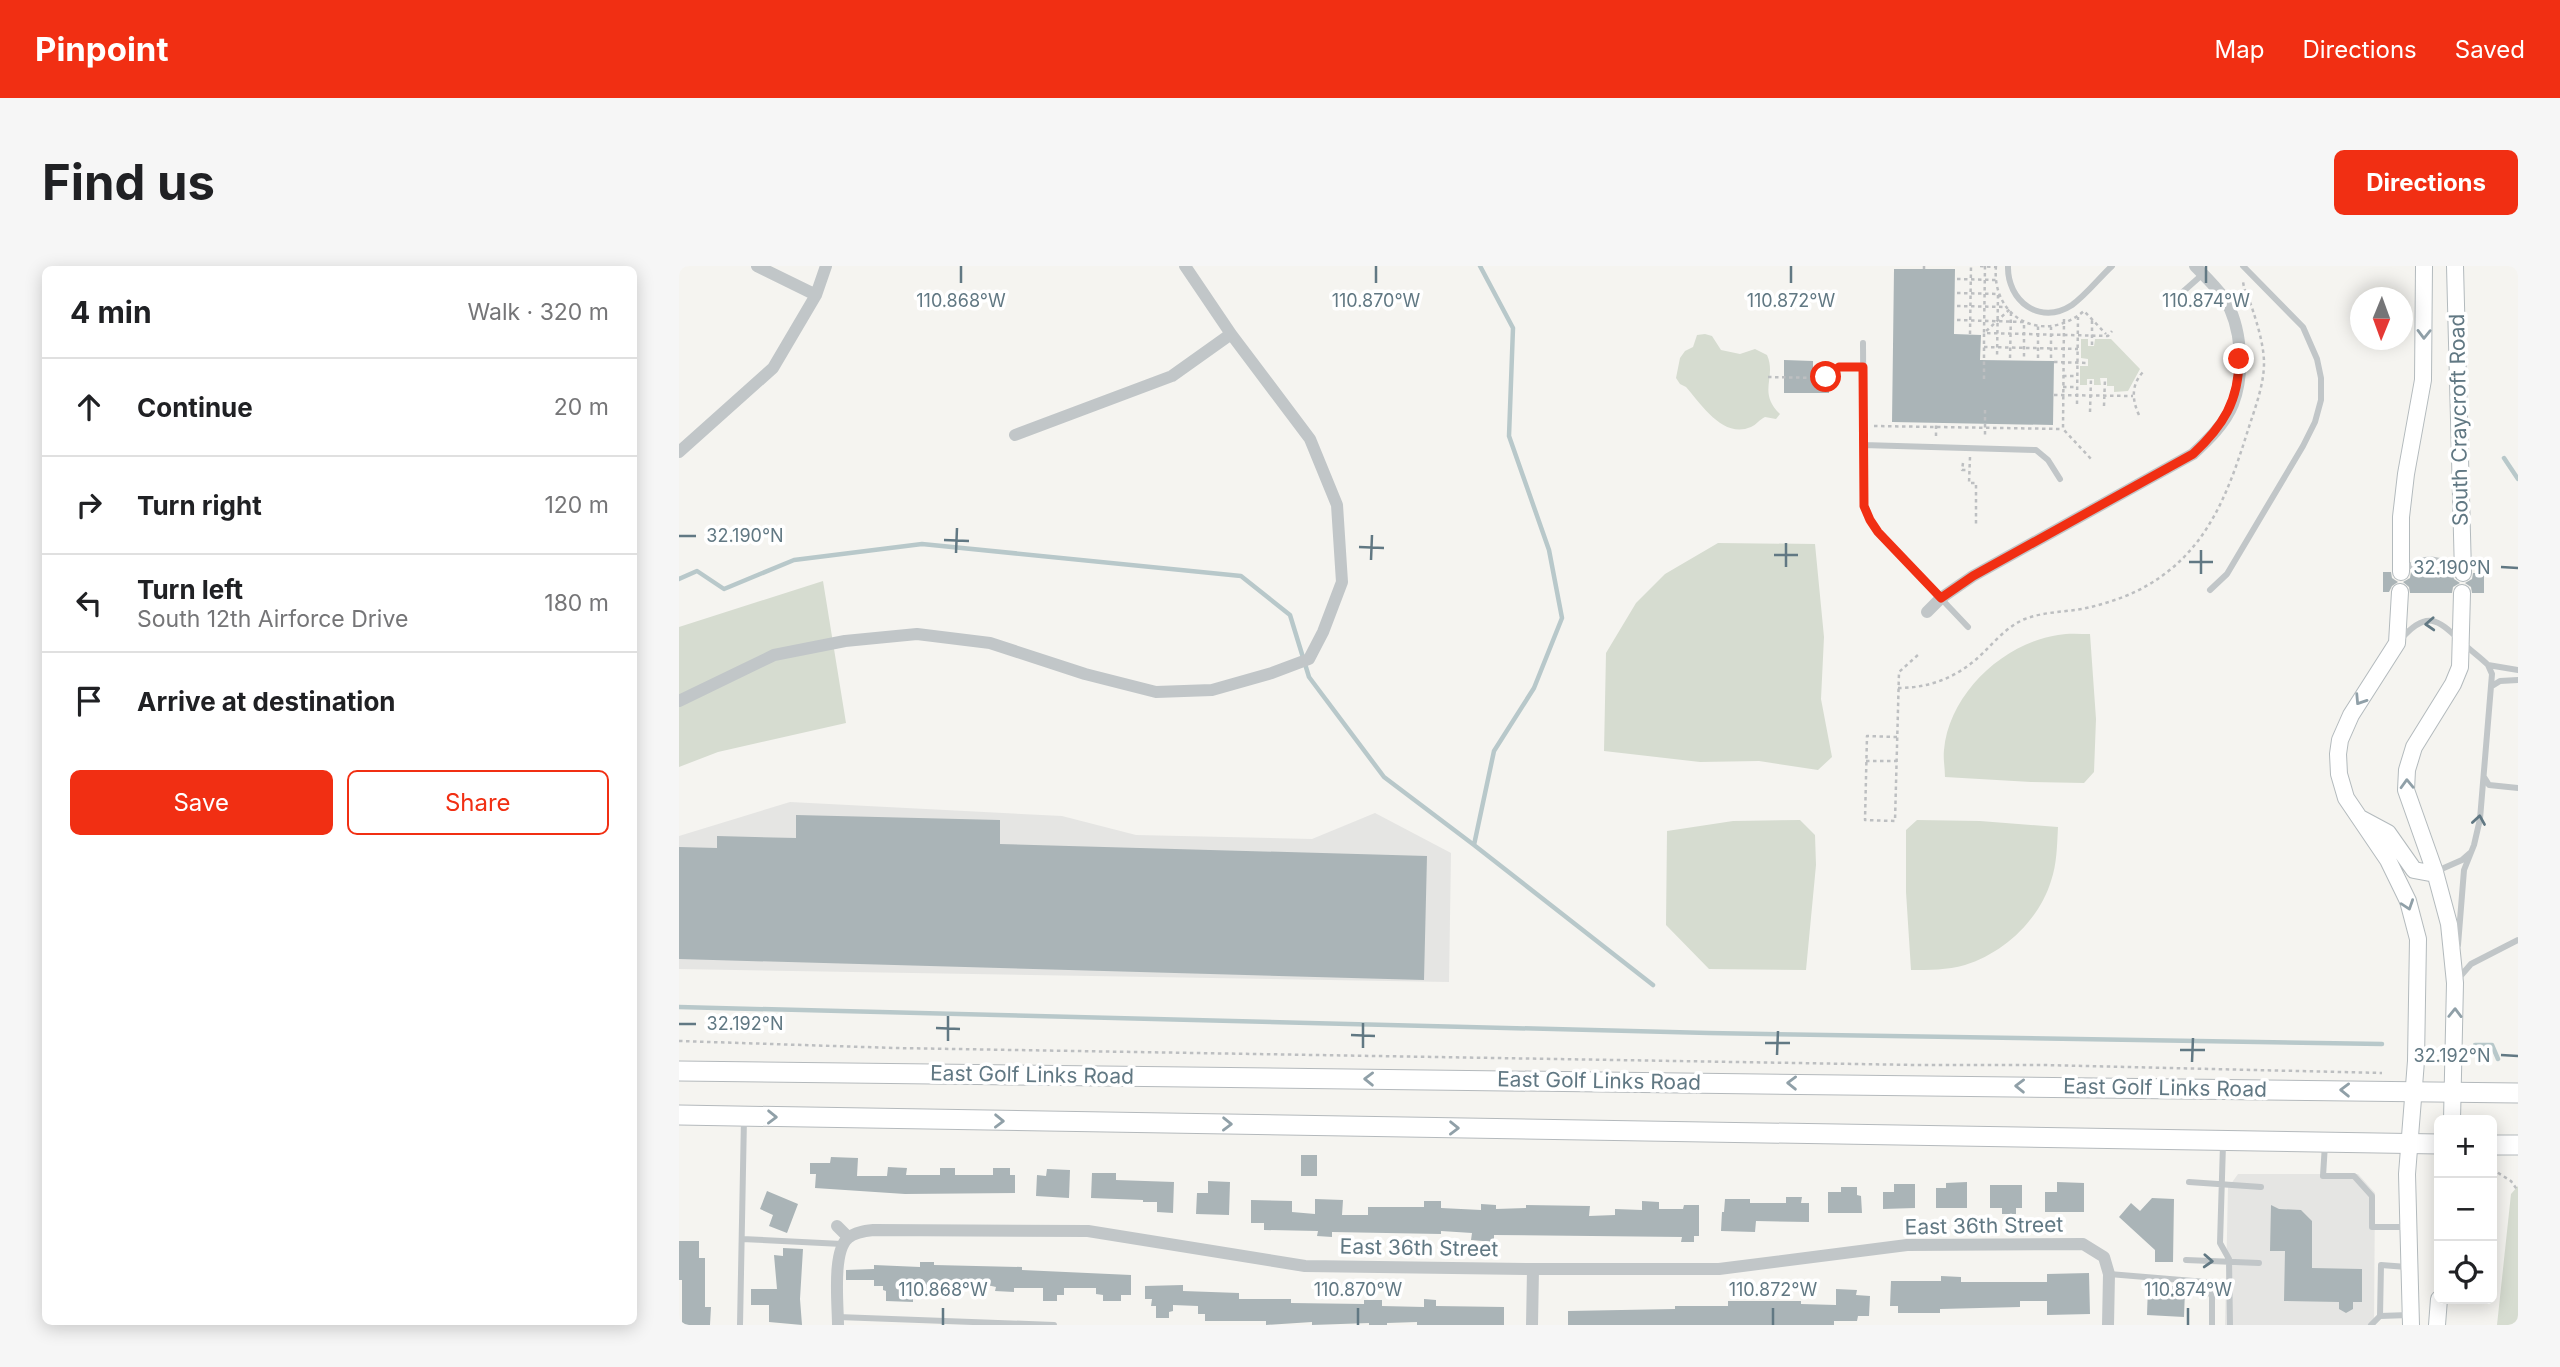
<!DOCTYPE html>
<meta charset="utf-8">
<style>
body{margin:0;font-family:Inter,sans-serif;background:#f6f6f6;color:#202124}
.controls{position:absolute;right:21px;bottom:21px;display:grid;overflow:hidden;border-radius:10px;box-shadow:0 4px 18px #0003}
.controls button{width:63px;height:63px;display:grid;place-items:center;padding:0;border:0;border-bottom:2px solid #e0e0e0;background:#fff;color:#202124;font:35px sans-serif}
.compass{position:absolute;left:1671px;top:21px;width:63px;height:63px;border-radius:50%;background:#fff;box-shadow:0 4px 18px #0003;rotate:181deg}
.stop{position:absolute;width:21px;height:21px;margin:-16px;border:5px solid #f12f13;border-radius:50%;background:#fff}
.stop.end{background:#f12f13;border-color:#fff;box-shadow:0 2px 7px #0008}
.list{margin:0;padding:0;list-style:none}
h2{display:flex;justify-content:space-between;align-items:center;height:91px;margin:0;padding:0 28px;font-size:30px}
h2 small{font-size:23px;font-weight:400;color:#757577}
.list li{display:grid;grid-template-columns:46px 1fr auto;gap:21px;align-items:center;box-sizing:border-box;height:98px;padding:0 28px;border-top:2px solid #e0e0e0}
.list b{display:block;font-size:26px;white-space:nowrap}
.list p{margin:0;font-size:23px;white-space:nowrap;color:#757577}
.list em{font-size:23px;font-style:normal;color:#757577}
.actions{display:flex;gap:14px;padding:21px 28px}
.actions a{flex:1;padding:16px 0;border:2px solid #f12f13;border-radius:10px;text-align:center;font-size:24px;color:#f12f13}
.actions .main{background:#f12f13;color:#fff}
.icon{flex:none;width:38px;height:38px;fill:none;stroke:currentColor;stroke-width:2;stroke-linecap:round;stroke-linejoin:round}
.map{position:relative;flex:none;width:1839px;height:1059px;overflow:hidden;border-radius:10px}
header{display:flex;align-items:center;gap:42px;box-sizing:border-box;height:98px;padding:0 35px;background:#f12f13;color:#fff}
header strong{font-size:33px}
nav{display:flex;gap:38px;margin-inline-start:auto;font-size:24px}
.intro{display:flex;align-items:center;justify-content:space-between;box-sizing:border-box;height:168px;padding:0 42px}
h1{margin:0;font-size:49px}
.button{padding:18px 32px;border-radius:10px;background:#f12f13;color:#fff;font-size:24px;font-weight:700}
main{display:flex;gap:42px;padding:0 42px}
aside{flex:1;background:#fff;border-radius:10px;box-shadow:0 4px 18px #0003}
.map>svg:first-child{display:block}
.built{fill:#e5e5e3}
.green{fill:#d6dcd0}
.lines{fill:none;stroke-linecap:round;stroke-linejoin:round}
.stream{stroke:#b8c8ca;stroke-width:4.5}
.building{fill:#aab4b7}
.secondary-casing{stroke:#b3babd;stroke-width:18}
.primary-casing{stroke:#b4b9bc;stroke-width:21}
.path{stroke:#bdbfc1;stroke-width:2.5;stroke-dasharray:3.5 3.5;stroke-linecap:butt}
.lane{stroke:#c1c6c8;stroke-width:6}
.street{stroke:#c1c6c8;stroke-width:12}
.secondary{stroke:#fff;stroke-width:16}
.primary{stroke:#fff;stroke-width:19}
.oneway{stroke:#90a0a8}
.oneway2{stroke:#617883}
.route{stroke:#f12f13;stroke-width:9}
.ticks{fill:none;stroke:#617883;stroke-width:2.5}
.labels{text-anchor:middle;stroke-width:7;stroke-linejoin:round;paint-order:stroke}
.street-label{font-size:21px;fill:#617883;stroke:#fff}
.ticks-label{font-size:18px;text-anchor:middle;fill:#617883;stroke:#fff;stroke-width:7;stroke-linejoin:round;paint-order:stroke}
</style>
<header>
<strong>Pinpoint</strong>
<nav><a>Map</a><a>Directions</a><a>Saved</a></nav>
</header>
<div class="intro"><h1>Find us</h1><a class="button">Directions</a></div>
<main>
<aside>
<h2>4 min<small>Walk · 320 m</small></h2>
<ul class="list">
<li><svg class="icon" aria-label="ahead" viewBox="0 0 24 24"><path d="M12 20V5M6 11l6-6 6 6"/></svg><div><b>Continue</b></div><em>20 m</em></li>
<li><svg class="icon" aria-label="right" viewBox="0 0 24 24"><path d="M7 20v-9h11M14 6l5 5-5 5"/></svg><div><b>Turn right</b></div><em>120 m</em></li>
<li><svg class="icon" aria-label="left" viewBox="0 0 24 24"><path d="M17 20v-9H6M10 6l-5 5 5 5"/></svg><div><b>Turn left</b><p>South 12th Airforce Drive</p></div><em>180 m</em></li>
<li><svg class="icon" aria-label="arrive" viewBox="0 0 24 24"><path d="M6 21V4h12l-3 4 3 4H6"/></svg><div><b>Arrive at destination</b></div></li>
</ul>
<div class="actions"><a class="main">Save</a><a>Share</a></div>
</aside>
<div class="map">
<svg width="1839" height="1059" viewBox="0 0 1839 1059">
<rect width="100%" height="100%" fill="#f5f4f0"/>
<path class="built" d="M111 536 383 550 457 569 633 573 696 547 772 587 770 716 0 703V570Z
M1559 908H1679L1696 927 1695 1059H1546L1549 922Z"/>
<path class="green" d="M1026 68 1033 70 1042 84 1061 88 1076 83 1088 89C1098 111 1078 126 1101 148L1097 153 1086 151C1081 153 1077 159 1072 161 1044 173 1023 139 1007 121L1001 118 997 112 1001 92 1006 85 1014 81 1018 69Z
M1402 73H1409V80H1415L1416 73H1432L1461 103 1449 125 1435 126V120H1428V112H1421L1422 119H1415V113H1408V119H1401V100H1409V93L1402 92Z
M1039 277 1136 278 1145 371 1142 433 1153 491 1139 504 1080 495 1021 496 925 485 927 387 957 337 986 308Z
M144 315 167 457 39 486 0 501V361Z
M1411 368 1417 453 1415 506 1405 517 1352 516 1266 511C1266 502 1264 493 1265 484 1270 428 1324 377 1379 369 1389 367 1401 368 1411 368Z
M1121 554 1136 569 1137 599 1127 704 1030 703 987 659 988 565 1054 555Z
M1238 554 1301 555 1379 561C1378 579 1378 598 1372 615 1360 654 1325 687 1286 699 1268 704 1250 704 1232 704L1227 626V564Z
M1839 920V1059H1818L1832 928Z"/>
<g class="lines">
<path class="stream" d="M801 0 834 62 830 170 870 284 883 352 855 422 815 485 795 579 974 719
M1825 192 1839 213
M0 313 18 305 45 323 115 294 243 278 562 310 611 349 630 411 705 511 795 579
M0 741 1030 767 1703 778
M1796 779H1813L1819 793"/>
</g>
<path class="building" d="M1215 3H1276L1275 68 1302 69 1301 94 1375 95 1374 159 1213 156Z
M1105 94 1134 95V114H1150V127H1105Z
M1704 306H1712L1713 312 1719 316 1713 320 1710 326H1704Z
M1732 306 1773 307 1775 313 1781 317 1774 321 1773 327H1731L1730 321 1724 316 1731 312Z
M1794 307H1805V327H1793L1792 321 1786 317 1793 313Z
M117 549 321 554V578L748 590 745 714 0 693V581L38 582V570L117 572Z
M622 889H638V910H622Z
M152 891 179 892 178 910H208L209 901 228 902 227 909H261V902H276V909H314V902H331V909H336V927L226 928 136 922 137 908H131V897H151Z
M368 903 391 904 390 932 357 930 358 909 367 910Z
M413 907H437V914L495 916 494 947 478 946V936H464V934L412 932Z
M529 915 551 916 550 949 517 948 518 927H529Z
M1288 916V942H1257V922H1267V917Z
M1378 916 1405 917V946H1366V926H1378Z
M1215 918H1236V942L1204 943V926H1215Z
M1311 919H1343V942H1337V948H1323V942H1311Z
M1162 921H1178V929L1182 930 1183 947H1149V926H1162Z
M88 925 119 938 108 967 90 960 94 949 81 943Z
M1107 931H1123L1122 937H1130V956L1077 955 1076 966 1042 965 1043 946H1045L1046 933H1071V937H1107Z
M1473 932 1495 933 1494 996H1476V984L1440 951 1452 937 1461 945Z
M636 933 664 934 663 949H689V941H745V935H762V942L802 944V938L817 939V943L847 942V939L911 940 910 950 936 949V943L963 944V935L980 936V943H1004L1005 939H1020V970H1015V976H1002L1003 971 815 969V976L792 974 793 967 762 965V968L653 966V971L638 970 639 965 585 964V957H572V934L613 935V946L636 948Z
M1592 939 1600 943 1622 944 1633 955V1002L1683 1003V1036H1674V1043L1667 1047 1660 1043V1036L1605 1035 1606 985H1591Z
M0 975H20V992H26V1041H32L31 1059H3V1014H0Z
M104 982 124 983 121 1033 123 1059 90 1056V1039H72V1023H98L95 989 104 990Z
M241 996H255V999L343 1001V1004L452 1009V1029H442V1035H424V1029L417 1028V1022H385V1029H378V1035H364V1022H335V1026L316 1025 317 1021 308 1019 276 1017 275 1026 234 1025V1036L207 1035V1025L204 1024V1020H195V1014H167V1004L195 1003V999L241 1001Z
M1410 1007 1411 1048 1368 1049V1035H1341V1041L1261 1043V1047H1219V1040H1211L1212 1015H1262V1010L1282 1011V1016H1368V1008Z
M504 1019V1025L560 1027V1033H612V1037L685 1038V1034H703V1040L745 1041V1033L757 1034V1040L825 1041V1059H738V1056L708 1057V1059H690V1057L633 1059V1056L587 1059V1055H526V1048H519V1040L494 1039V1045L490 1046V1052H477V1040H472L473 1033H466V1020Z
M1469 1020H1498V1024H1506L1505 1051 1468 1049Z
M1157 1023 1178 1024 1177 1029 1191 1030 1190 1050H1179L1178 1055H1155V1059H889V1045L996 1043V1040H1049V1035H1122V1038L1157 1039Z"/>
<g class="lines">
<g class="secondary-casing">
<path id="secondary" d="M1776 0 1784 307
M1722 306V251L1727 208 1744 114 1745 0
M1721 326 1718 377 1672 449 1661 474 1659 488 1660 508 1667 532 1709 594 1729 635 1739 673 1737 795 1728 908 1732 1059
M1681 552 1709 567 1735 604 1751 607 1756 606
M1773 854 1776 717 1770 658 1756 606 1727 524 1728 504 1735 481 1774 418 1781 401 1783 327
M1758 1059 1760 1033"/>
</g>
<g class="primary-casing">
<path id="primary" d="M0 805 1839 827
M0 849 1760 878
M1813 879H1839"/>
</g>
<path class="path" d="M1301 0 1317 1
M1306 0 1305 67 1429 70 1433 65
M1317 0C1312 53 1365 79 1405 45L1427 68
M1245 3V0
M1278 13 1317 14
M1278 27 1319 28 1318 92
M1278 40 1327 41
M1385 53 1384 163 1414 195
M1278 54 1345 56V92
M1291 68 1292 0
M1413 79V54
M1305 81 1399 83
M1331 92 1332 47
M1359 92V60
M1372 92V61
M1375 96 1409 97
M1384 110H1398
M1089 111 1142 112 1147 111 1160 101H1174
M1305 113V67L1331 43
M1384 121H1398
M1375 129 1454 130
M1398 138 1399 51
M1425 140 1426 113
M1306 144V172
M1411 146 1412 113
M1460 149C1453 134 1452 119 1464 106
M1195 160 1384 163
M1257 170V157
M1291 191 1290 217H1297V261
M1284 197 1283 204H1290
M1219 422C1253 422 1281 410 1305 386 1317 374 1329 360 1346 353 1364 346 1384 346 1403 343 1422 339 1441 333 1458 325 1526 291 1548 231 1569 164 1576 142 1585 119 1585 97 1585 81 1579 60 1574 45 1571 34 1565 26 1564 15
M1218 471 1188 470 1186 554 1216 555 1220 406 1240 388
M1187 495H1218
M0 775 216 782 1237 799H1365L1703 807
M1813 903 1832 915 1839 925"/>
<path class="lane" d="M1329 0C1328 35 1361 60 1393 39 1407 29 1420 12 1433 0
M1498 31 1524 8
M1184 77 1185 240 1191 255 1199 266 1289 361
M1184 179 1357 184 1369 194 1381 213
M1726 303C1747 289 1762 291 1782 306
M1531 324 1548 308 1624 180 1636 156 1642 134V112L1638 93 1624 61 1564 0
M1722 373C1749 342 1760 355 1784 377 1792 385 1801 391 1809 399L1813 408 1801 553 1795 579 1785 604 1779 679
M1809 399 1839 404
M1813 420 1821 415 1839 414
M1805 511 1810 519 1839 522
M1758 605 1783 594 1791 587
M1779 713 1792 698 1839 674
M1544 878 1541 977 1550 993 1551 1059
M1646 878 1644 910H1675L1693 930V961H1728
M1510 916 1582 921
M63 973 163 978
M1507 994 1580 997
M1430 1008 1527 1016 1533 1031V1059
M1701 1050 1702 999 1728 1001
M159 1051 375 1059
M61 1059 65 852
M1692 1059 1701 1050 1730 1049"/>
<path class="street" d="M78 0 137 29
M336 169 493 110 552 68
M0 186 94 102 137 29 147 0
M1248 346 1262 332 1294 310 1514 188C1529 174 1546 158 1554 138 1566 107 1563 60 1545 32 1537 21 1526 10 1516 0
M0 435 95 389 166 375 238 368 311 377 406 408 477 426 533 424 593 407 630 393 644 366 663 316 658 239 631 173 552 68 506 0
M158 960 169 971
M159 1059C159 1039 153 985 169 972 176 966 186 965 195 964L409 965 626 1000 854 1003H1040L1228 979 1404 978 1425 991 1430 1008 1429 1059
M853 1059 854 1003"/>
<use href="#secondary" class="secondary"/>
<use href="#primary" class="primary"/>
</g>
<defs><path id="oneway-chevron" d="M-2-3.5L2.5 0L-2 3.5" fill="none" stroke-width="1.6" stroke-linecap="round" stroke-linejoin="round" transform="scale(1.75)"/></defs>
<g class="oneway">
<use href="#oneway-chevron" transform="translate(1745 68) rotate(91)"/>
<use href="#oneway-chevron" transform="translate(1681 434) rotate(123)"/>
<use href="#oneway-chevron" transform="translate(1728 518) rotate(-92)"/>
<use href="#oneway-chevron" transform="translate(1729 639) rotate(71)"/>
<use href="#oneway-chevron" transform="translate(1776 747) rotate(-89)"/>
<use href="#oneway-chevron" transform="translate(690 813) rotate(-179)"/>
<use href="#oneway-chevron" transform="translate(1113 817) rotate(-179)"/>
<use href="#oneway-chevron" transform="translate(1341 820) rotate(-179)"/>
<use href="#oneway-chevron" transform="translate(1666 824) rotate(-179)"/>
<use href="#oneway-chevron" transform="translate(93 851) rotate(1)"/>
<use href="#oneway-chevron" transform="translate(320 855) rotate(1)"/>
<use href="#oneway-chevron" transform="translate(548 858) rotate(1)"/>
<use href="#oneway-chevron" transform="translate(775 862) rotate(1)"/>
</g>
<g class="oneway2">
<use href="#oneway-chevron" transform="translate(1751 358) rotate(177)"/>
<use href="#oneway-chevron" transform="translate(1800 554) rotate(-81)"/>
<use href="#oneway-chevron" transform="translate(1529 995) rotate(3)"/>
</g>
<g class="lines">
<path class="route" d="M1147 111 1160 101H1184L1185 240 1191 254 1199 266 1262 332 1294 310 1514 188C1544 160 1560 135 1560 93"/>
</g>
<path class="ticks" d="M282 17V0M697 17V0M1112 17V0M1527 17V0M0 270H17M265 274 290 275M680 281 705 282M277 287 278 262M1095 289H1119M692 294 693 269M1510 296H1534M1107 301V277M1822 301 1839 302M1522 308V284M0 758H17M257 762 281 763M672 769 696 770M269 775V750M1086 777H1111M684 782V757M1501 784H1526M1098 789 1099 765M1822 789 1839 790M1513 796 1514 772M264 1059V1042M679 1059V1042M1094 1059V1042M1509 1059V1042"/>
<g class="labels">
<g class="street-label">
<text transform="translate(1780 154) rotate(-91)" y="7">South Craycroft Road</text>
<text transform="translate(353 809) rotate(1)" y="7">East Golf Links Road</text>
<text transform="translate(920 815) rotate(1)" y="7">East Golf Links Road</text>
<text transform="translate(1486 822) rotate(1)" y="7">East Golf Links Road</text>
<text transform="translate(1305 960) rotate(-1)" y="7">East 36th Street</text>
<text transform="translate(740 982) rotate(1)" y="7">East 36th Street</text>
</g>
</g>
<g class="ticks-label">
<text x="282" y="41">110.868°W</text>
<text x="697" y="41">110.870°W</text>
<text x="1112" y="41">110.872°W</text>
<text x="1527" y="41">110.874°W</text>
<text x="66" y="276">32.190°N</text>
<text x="1773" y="308">32.190°N</text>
<text x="66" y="764">32.192°N</text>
<text x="1773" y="796">32.192°N</text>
<text x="264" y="1030">110.868°W</text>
<text x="679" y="1030">110.870°W</text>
<text x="1094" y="1030">110.872°W</text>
<text x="1509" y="1030">110.874°W</text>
</g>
</svg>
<div class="controls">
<button>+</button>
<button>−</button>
<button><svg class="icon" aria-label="locate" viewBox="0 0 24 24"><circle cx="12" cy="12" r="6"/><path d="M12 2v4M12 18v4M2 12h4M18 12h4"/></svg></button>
</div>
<svg class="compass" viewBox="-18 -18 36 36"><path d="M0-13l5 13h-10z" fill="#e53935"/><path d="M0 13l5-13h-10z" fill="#757577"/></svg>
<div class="stop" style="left:1147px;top:111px"></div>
<div class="stop end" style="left:1560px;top:93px"></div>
</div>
</main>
